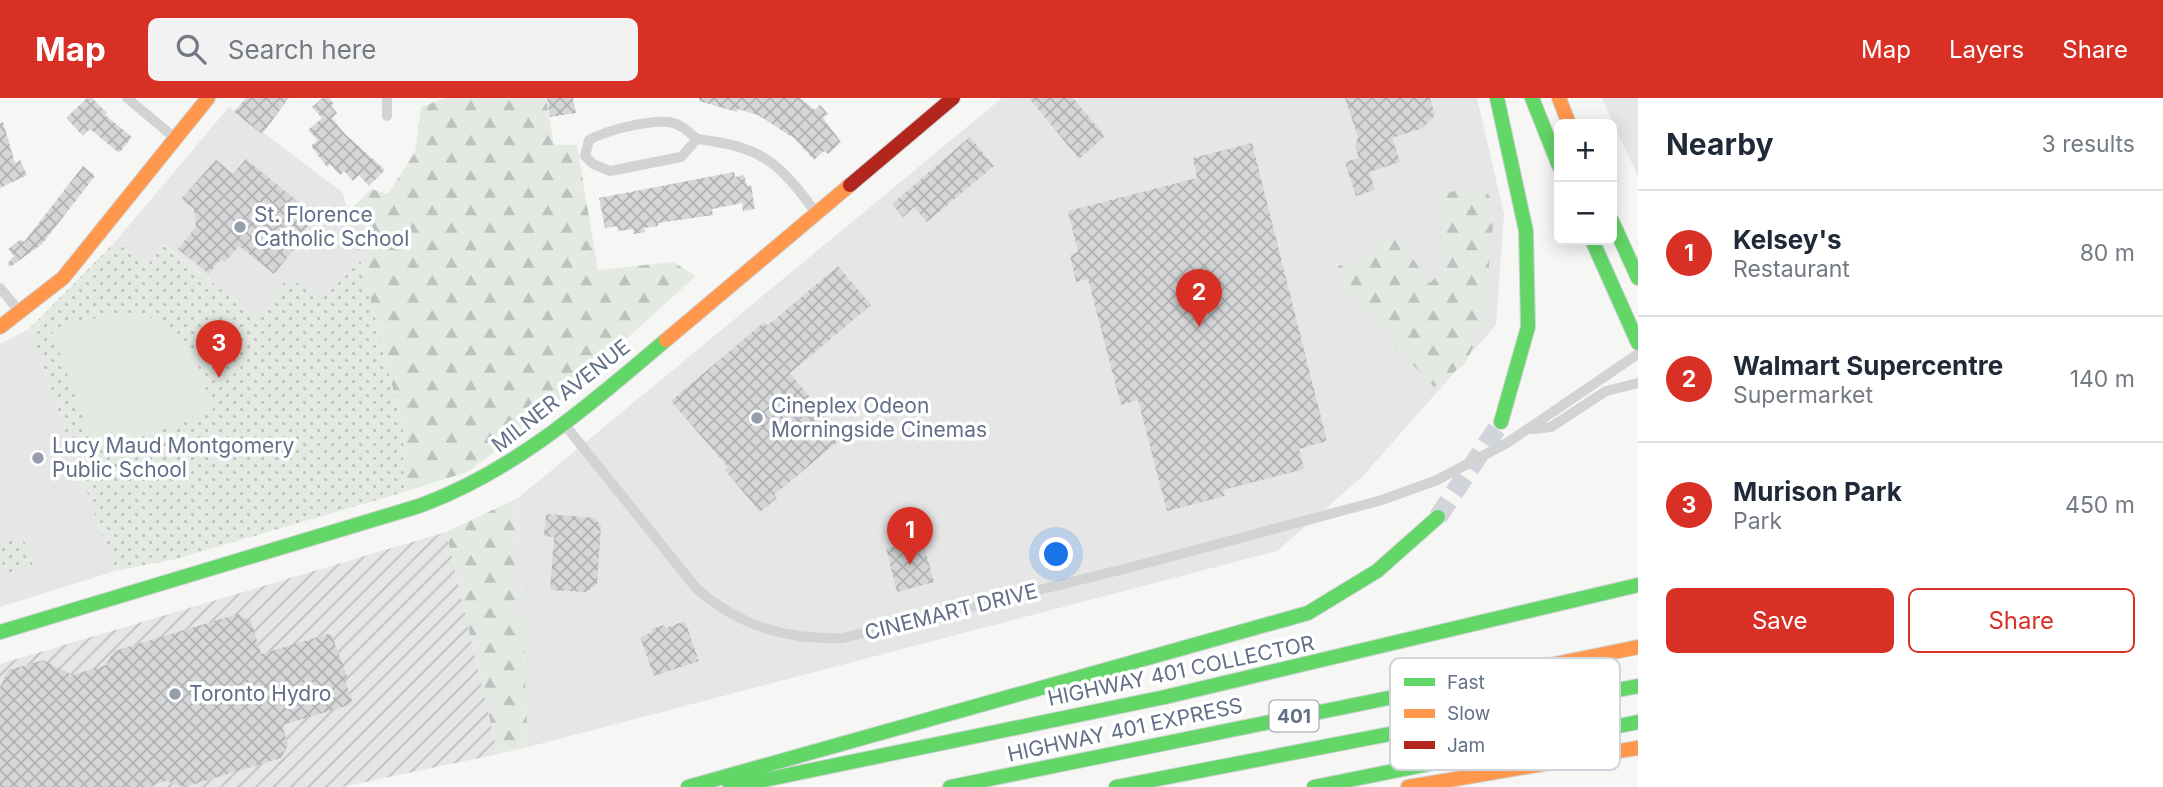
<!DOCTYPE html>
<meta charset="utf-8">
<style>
body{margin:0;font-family:Inter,sans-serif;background:#f2f2f3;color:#1f2937}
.controls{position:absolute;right:21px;top:21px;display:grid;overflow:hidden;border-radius:10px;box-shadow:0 4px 18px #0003}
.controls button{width:63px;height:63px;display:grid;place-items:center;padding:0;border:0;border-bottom:2px solid #e0e1e3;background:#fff;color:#1f2937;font:35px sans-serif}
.you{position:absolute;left:1057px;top:457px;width:24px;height:24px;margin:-18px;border:5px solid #fff;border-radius:50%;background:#1a73e8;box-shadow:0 0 0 10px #1a73e833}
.badge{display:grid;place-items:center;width:46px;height:46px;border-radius:50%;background:#d93025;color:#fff;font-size:23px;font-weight:700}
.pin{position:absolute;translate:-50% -58px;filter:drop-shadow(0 2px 4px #0008)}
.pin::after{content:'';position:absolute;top:37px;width:24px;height:21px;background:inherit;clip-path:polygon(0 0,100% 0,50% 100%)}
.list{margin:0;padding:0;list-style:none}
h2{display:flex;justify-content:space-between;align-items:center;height:91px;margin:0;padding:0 28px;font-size:30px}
h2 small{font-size:23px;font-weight:400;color:#747a83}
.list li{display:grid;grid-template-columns:46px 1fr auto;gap:21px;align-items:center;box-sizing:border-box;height:126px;padding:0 28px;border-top:2px solid #e0e1e3}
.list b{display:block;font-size:26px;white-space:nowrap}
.list p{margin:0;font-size:23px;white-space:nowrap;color:#747a83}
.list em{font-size:23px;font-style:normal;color:#747a83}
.actions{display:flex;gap:14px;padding:21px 28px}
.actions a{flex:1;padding:16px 0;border:2px solid #d93025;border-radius:10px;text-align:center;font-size:24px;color:#d93025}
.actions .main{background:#d93025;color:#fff}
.icon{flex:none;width:38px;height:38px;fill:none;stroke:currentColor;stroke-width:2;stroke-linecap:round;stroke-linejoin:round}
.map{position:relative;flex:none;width:1638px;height:689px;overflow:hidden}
header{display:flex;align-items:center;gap:42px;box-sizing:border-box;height:98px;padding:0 35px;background:#d93025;color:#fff}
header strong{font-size:33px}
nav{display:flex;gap:38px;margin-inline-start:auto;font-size:24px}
.search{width:490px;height:63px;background:#f2f2f3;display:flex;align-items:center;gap:18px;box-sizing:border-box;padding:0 24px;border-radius:10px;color:#747a83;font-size:26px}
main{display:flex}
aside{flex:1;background:#fff}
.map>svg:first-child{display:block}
.built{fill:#e6e6e7}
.industrial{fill:url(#industrial-furrows)}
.forest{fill:url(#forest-firs)}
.park{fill:url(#park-dots)}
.garden{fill:#e4eae3}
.building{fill:url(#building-cross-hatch)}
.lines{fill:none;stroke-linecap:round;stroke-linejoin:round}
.highway-tunnel{stroke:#d1d4da;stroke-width:19;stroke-dasharray:19 10;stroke-linecap:butt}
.fast-casing{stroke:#d1d3d5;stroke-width:16}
.slow-casing{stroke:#d1d3d5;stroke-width:16}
.jam-casing{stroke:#d1d3d5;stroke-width:16}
.street{stroke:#d2d3d4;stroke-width:10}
.fast{stroke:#63d668;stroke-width:14}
.slow{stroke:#ff974d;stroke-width:14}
.jam{stroke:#b3261e;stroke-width:14}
.poi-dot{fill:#969eae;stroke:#fff;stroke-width:2.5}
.labels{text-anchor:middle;stroke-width:7;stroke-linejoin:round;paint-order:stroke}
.shield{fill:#fff;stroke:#929aac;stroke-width:2}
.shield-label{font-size:19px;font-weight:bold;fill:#636f88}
.poi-label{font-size:21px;fill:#636f88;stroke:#fff;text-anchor:start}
.street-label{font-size:21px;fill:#636f88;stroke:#fff}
.key{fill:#fff;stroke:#d0d4db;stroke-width:2}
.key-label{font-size:19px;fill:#636f88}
</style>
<header>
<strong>Map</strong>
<div class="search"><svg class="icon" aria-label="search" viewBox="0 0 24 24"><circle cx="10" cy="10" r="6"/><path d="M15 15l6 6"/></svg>Search here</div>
<nav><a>Map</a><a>Layers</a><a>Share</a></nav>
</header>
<main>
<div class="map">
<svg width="1638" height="689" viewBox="0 0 1638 689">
<defs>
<pattern id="industrial-furrows" width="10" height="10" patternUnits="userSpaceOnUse" patternTransform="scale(1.75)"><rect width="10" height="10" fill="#e6e6e7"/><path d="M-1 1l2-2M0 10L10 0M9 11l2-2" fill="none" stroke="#bebfc1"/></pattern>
<pattern id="forest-firs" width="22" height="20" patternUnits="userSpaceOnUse" patternTransform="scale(1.75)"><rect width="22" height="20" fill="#e4eae3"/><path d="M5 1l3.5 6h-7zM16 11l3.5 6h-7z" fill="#bcc2be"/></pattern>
<pattern id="park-dots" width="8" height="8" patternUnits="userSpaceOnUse" patternTransform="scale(1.75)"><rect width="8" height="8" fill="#e4eae3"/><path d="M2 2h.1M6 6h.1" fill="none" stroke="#bcc2be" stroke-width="1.8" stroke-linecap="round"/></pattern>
<pattern id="building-cross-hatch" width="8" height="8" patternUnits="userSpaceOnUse" patternTransform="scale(1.75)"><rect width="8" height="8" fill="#d5d6d7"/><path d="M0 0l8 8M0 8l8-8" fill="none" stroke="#b0b2b4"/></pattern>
</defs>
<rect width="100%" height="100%" fill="#f6f6f5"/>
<path class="built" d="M1002 0H1477L1504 116 1496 227 1363 378 1277 453 528 649 518 400Z
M1602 0H1638V78L1611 21Z
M229 9 343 95 360 161 323 198 259 220 164 147 148 166 115 144Z
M29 231 115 473 0 509V246Z"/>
<path class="industrial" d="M446 434 498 656 342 689H0V566Z"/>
<path class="forest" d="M445 0H546L554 47H577L598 172 673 164 696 178 530 328 467 374 404 394 403 330 348 114 371 91 388 96 415 54 421 9Z
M1482 88 1495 106 1483 228 1465 266 1434 289 1340 190 1338 168 1368 159 1374 142 1398 140 1430 185 1447 169 1439 96Z
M518 400 528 649 498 656 446 434Z"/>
<path class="park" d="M115 144 148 166 163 147 259 220 287 180 323 198 360 161 403 330 404 394 176 461 115 473 29 231Z
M14 440H22L32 457V470L26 471 24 467 11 477 0 463V449Z"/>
<path class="garden" d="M113 216C185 214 195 255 213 312L103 353 93 348 51 231Z"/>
<path class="building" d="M87 0H92L107 15 105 17 132 39 119 55 90 31 83 38 66 20Z
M246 0H289L262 36 234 14Z
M323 0H329L334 6 331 8 337 15 332 20 344 35 385 72 369 88 359 77 353 83 344 73 340 77 330 66 327 69 311 48 318 42 308 32 322 20 312 9Z
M547 0H573L576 15 550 19Z
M699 0H800L815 12 820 7 828 16 823 20 841 44 828 56 824 53 814 62 795 41 758 17 738 11 737 14 699 3Z
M1029 0H1073L1105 38 1079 61Z
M1345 0H1430L1435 17 1423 30 1392 40 1400 64 1369 74 1375 92 1356 98 1345 64 1359 60 1355 49 1358 39Z
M3 24 15 65 20 62 27 77 0 90V25Z
M970 39 994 68 927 124 914 109 903 119 892 106Z
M1252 45 1327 343 1299 351 1304 371 1223 392 1225 398 1167 413 1138 302 1121 307 1088 181 1076 184 1070 157 1078 154 1068 113 1197 80 1193 60Z
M246 61 316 118 304 133 307 135 274 176 239 148 225 164 221 161 209 176 178 151 196 129 194 111 181 101 216 62 233 76Z
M83 68 95 78 42 146 10 169 7 166 14 158 8 151 21 141 24 144Z
M734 74 735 79 744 77 747 88 751 87 755 111 743 113 742 105 712 111 713 117 658 125V128L644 130 645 134 634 136 633 131 618 133 617 128 605 130 599 100Z
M838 168 871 207 790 275 843 339 774 397 777 400 760 414 725 372 728 369 671 303 764 224 767 228Z
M546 416 595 420 601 428 597 486 586 494 550 492 554 439 544 438Z
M922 440 934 484 897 494 886 450Z
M238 516 251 523 261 556 328 536 332 538 347 578 345 582 352 603 349 607 282 627 288 647 281 660 185 689 166 683 147 689H0V589L9 572 43 562 72 577 106 567 114 553Z
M685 523 699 563 654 578 640 539 653 534 651 531 664 527 666 530Z"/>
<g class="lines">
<path class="highway-tunnel" d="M1438 419 1501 324"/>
<g class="fast-casing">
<path id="fast" d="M1497 0 1526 133 1528 229 1501 324
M1532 0 1559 68
M1612 123 1638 180
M1592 142 1638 245
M0 534 419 408C515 373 589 307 666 242
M688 689 1308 515 1377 473 1438 419
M730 689 1165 599 1638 487
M950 689 1487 580
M1116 689 1638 588
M1314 689 1638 624"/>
</g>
<g class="slow-casing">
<path id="slow" d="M1559 0 1569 26
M0 229 63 180 208 0
M666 242 850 87
M1487 580 1638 549
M1408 689 1638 650"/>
</g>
<g class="jam-casing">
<path id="jam" d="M850 87 953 0"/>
</g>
<path class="street" d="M127 0 175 40
M387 18V0
M697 41C688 33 681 26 669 24 648 22 607 32 589 42L585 58 593 66 610 73 681 59 697 41C762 49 778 63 817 116
M0 190 20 214
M565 327 696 490C739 528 786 542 843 540L1132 469 1382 402 1437 382 1507 345 1638 256
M1533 331 1551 329 1606 293 1638 285"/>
<use href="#fast" class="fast"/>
<use href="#slow" class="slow"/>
<use href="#jam" class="jam"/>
</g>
<g class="poi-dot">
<circle cx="240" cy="129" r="7"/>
<circle cx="757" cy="320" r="7"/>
<circle cx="38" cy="360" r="7"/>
<circle cx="175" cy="596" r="7"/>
</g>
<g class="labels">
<rect class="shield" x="1269.5" y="602.5" width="49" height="31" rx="5"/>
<g class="shield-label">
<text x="1294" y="625">401</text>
</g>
<g class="poi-label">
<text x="254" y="124">St. Florence<tspan x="254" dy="24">Catholic School</tspan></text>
<text x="771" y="315">Cineplex Odeon<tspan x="771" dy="24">Morningside Cinemas</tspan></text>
<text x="52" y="355">Lucy Maud Montgomery<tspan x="52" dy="24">Public School</tspan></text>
<text x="189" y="603">Toronto Hydro</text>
</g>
<g class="street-label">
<text transform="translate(561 298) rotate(-38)" y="7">MILNER AVENUE</text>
<text transform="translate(951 514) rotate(-14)" y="7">CINEMART DRIVE</text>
<text transform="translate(1181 573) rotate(-12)" y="7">HIGHWAY 401 COLLECTOR</text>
<text transform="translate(1125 632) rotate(-12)" y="7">HIGHWAY 401 EXPRESS</text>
</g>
</g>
<rect x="1390" y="560" width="230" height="112" rx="10" class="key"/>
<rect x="1404" y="580" width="31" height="8" fill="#63d668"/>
<rect x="1404" y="611" width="31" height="9" fill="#ff974d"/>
<rect x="1404" y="643" width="31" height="8" fill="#b3261e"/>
<g class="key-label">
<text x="1447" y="591">Fast</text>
<text x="1447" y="622">Slow</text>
<text x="1447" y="654">Jam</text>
</g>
</svg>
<div class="controls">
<button>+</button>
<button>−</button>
</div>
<div class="you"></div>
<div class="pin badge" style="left:910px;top:467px">1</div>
<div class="pin badge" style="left:1199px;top:229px">2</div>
<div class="pin badge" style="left:219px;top:280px">3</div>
</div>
<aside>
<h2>Nearby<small>3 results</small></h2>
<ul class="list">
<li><span class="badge">1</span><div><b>Kelsey's</b><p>Restaurant</p></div><em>80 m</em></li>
<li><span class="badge">2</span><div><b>Walmart Supercentre</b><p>Supermarket</p></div><em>140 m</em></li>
<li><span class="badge">3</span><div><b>Murison Park</b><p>Park</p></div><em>450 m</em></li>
</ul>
<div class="actions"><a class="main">Save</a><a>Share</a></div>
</aside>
</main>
